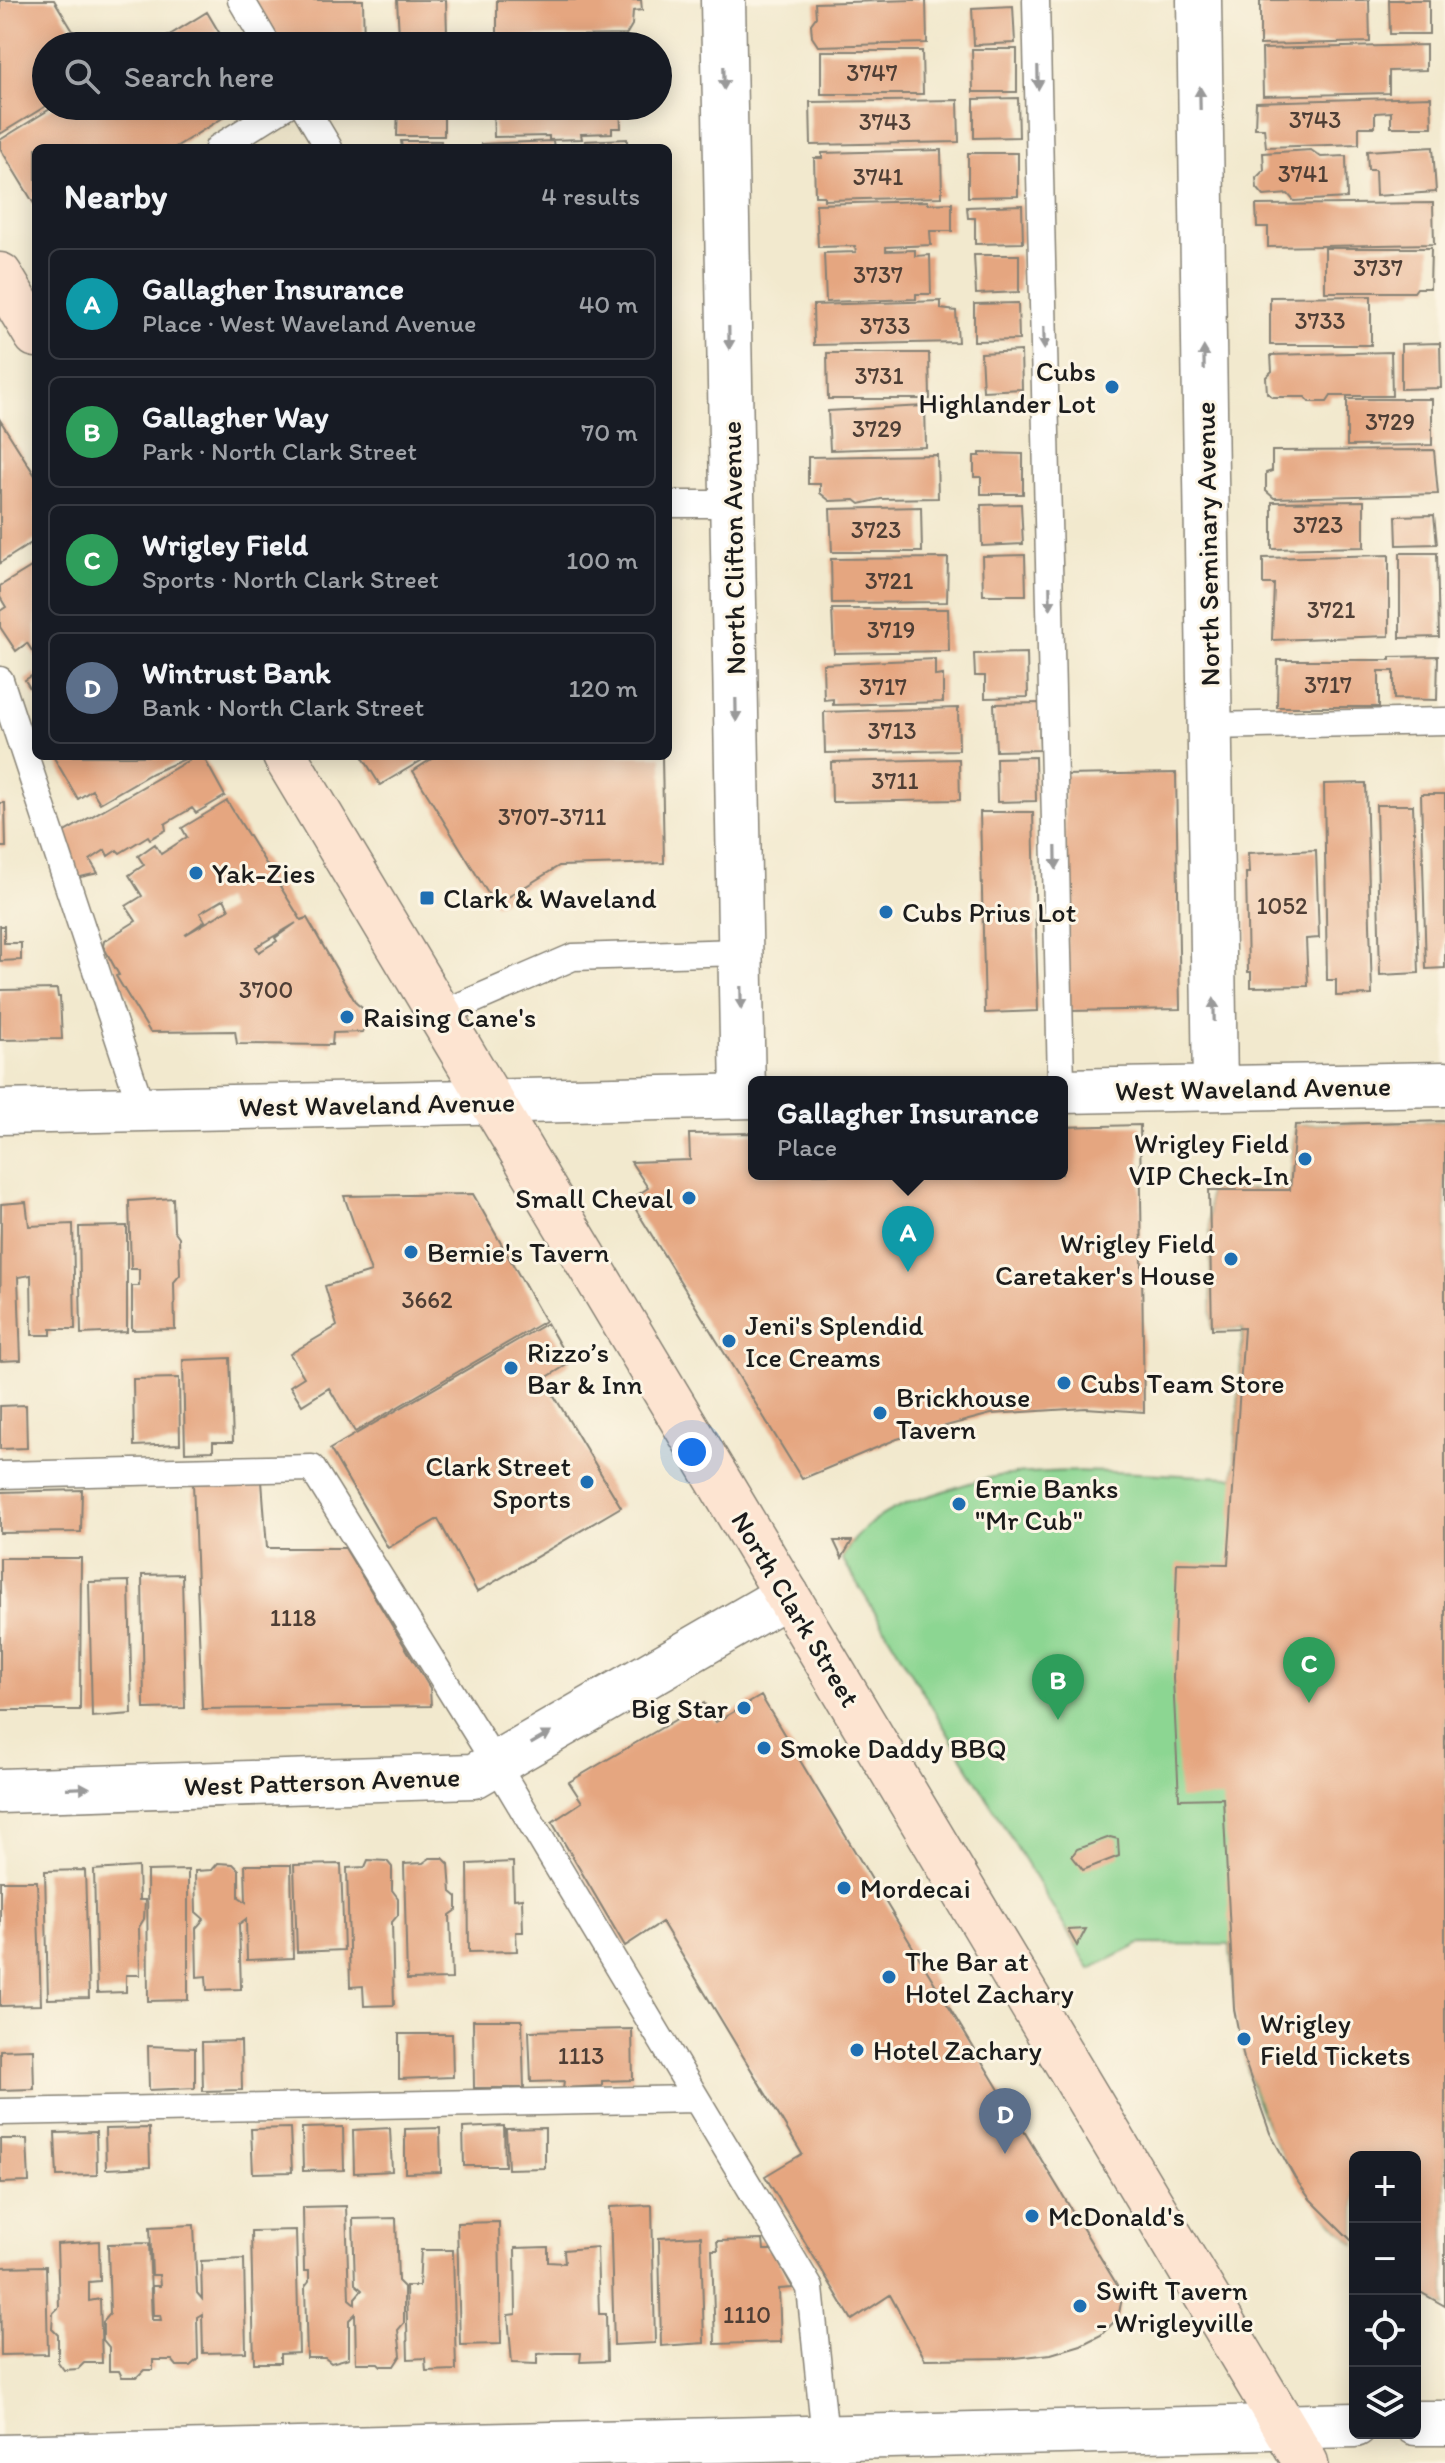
<!DOCTYPE html>
<meta charset="utf-8">
<style>
body{margin:0;font-family:Itim,sans-serif;background:#20242c;color:#f1f3f6}
.controls{position:absolute;right:24px;bottom:24px;display:grid;overflow:hidden;border-radius:12px;box-shadow:0 4px 20px #0003}
.controls button{width:72px;height:72px;display:grid;place-items:center;padding:0;border:0;border-bottom:2px solid #363941;background:#171b24;color:#f1f3f6;font:40px sans-serif}
.you{position:absolute;left:692px;top:1452px;width:28px;height:28px;margin:-20px;border:6px solid #fff;border-radius:50%;background:#1a73e8;box-shadow:0 0 0 12px #1a73e833}
.badge{display:grid;place-items:center;width:52px;height:52px;border-radius:50%;background:#1f6fb2;color:#fff;font-size:26px;font-weight:700}
.pin{position:absolute;translate:-50% -66px;filter:drop-shadow(0 2px 4px #0008)}
.pin::after{content:'';position:absolute;top:42px;width:28px;height:24px;background:inherit;clip-path:polygon(0 0,100% 0,50% 100%)}
.popup{position:absolute;left:748px;top:1076px;width:320px;height:104px;box-sizing:border-box;display:grid;place-content:center;border-radius:12px;background:#171b24;filter:drop-shadow(0 2px 6px #0005);font-size:26px;white-space:nowrap;color:#9ea1a6}
.popup b{font-size:30px;color:#f1f3f6}
.popup::after{content:'';position:absolute;left:50%;top:100%;margin-left:-16px;border:16px solid transparent;border-top-color:#171b24}
.list{margin:0;padding:0;list-style:none}
h2{display:flex;justify-content:space-between;align-items:center;height:104px;margin:0;padding:0 32px;font-size:34px}
h2 small{font-size:26px;font-weight:400;color:#9ea1a6}
.list li{display:grid;grid-template-columns:52px 1fr auto;gap:24px;align-items:center;box-sizing:border-box;height:112px;margin:0 16px 16px;padding:0 16px;border:2px solid #363941;border-radius:12px}
.list b{display:block;font-size:30px;white-space:nowrap}
.list p{margin:0;font-size:26px;white-space:nowrap;color:#9ea1a6}
.list em{font-size:26px;font-style:normal;color:#9ea1a6}
.icon{flex:none;width:44px;height:44px;fill:none;stroke:currentColor;stroke-width:2;stroke-linecap:round;stroke-linejoin:round}
.map{position:relative;flex:none;width:1445px;height:2463px;overflow:hidden}
.search{position:absolute;background:#171b24;box-shadow:0 4px 20px #0003;left:32px;top:32px;width:640px;height:88px;display:flex;align-items:center;gap:20px;box-sizing:border-box;padding:0 28px;border-radius:44px;color:#9ea1a6;font-size:30px}
.panel{position:absolute;background:#171b24;box-shadow:0 4px 20px #0003;left:32px;top:144px;width:640px;height:616px;border-radius:12px}
.map>svg:first-child{display:block}
.green{fill:#8cd692;stroke:#547957;stroke-width:2}
.building{fill:#e5a680;fill-rule:evenodd}
.lines{fill:none;stroke-linecap:round;stroke-linejoin:round}
.service-casing{stroke:#878275;stroke-width:29}
.minor-casing{stroke:#878275;stroke-width:47}
.tertiary-casing{stroke:#878275;stroke-width:47}
.secondary-casing{stroke:#878275;stroke-width:47}
.service{stroke:#fff;stroke-width:26}
.minor{stroke:#fff;stroke-width:44}
.tertiary{stroke:#fff;stroke-width:44}
.secondary{stroke:#fde4d1;stroke-width:44}
.oneway{fill:#999}
.poi-dot{fill:#1f6fb2;stroke:#fcf5e5;stroke-width:3}
.labels{text-anchor:middle;stroke-width:6;stroke-linejoin:round;paint-order:stroke}
.number-label{font-size:24px;fill:#4e3e35}
.poi-label{font-size:28px;fill:#1c1c1c;stroke:#fcf5e5;text-anchor:start}
.street-label{font-size:28px;fill:#1c1c1c;stroke:#fcf5e5}
</style>
<div class="map">
<svg width="1445" height="2463" viewBox="0 0 1445 2463">
<rect width="100%" height="100%" fill="#fcf5e5"/>
<filter id="ink" filterUnits="userSpaceOnUse"><feTurbulence type="fractalNoise" baseFrequency=".0125" numOctaves="2"/><feDisplacementMap in="SourceGraphic" scale="16" xChannelSelector="R" yChannelSelector="G"/><feConvolveMatrix kernelMatrix="1 2 1 2 8 2 1 2 1" color-interpolation-filters="sRGB"/></filter>
<filter id="wash" filterUnits="userSpaceOnUse"><feTurbulence type="fractalNoise" baseFrequency=".006" numOctaves="4" result="noise"/><feDisplacementMap in="SourceGraphic" scale="32" xChannelSelector="R" yChannelSelector="G"/><feGaussianBlur stdDeviation="1.8" result="paint"/><feColorMatrix in="noise" values="0 0 0 0 0 0 0 0 0 0 0 0 0 0 0 0 0 1.4 0 .05"/><feComposite in="paint" operator="in"/></filter>
<g filter="url(#wash)">
<rect width="100%" height="100%" fill="#f2e9ce"/>
<path class="green" d="M1445 1121V2306L1415 2289V2157H1355V2244C1261 2156 1237 2070 1230 1945L1140 1944 1090 1969 842 1558C864 1519 894 1506 935 1494 957 1487 978 1479 1000 1476 1077 1466 1157 1475 1234 1477L1243 1328 1212 1329 1209 1190H1290L1295 1125Z"/>
<g id="blocks">
<path class="building" d="M0 0H54L82 46H46V106L0 134Z
M243 0H363L364 46H271Z
M397 0H446L447 34 399 35Z
M497 0H641L642 10 633 11 632 25 626 35 497 37Z
M913 0H926L927 43 818 46 812 37 811 24 816 17 815 3Z
M1260 0H1369L1370 42 1260 45Z
M1389 0H1429V34H1390Z
M1013 6 1015 43 974 45 972 8Z
M207 12 220 34 216 37 221 46H152Z
M638 40 639 46H485V43Z
M1426 45V70L1389 71V93L1263 96 1262 49Z
M972 49H1017V92H973Z
M821 51H922L923 94H821Z
M1431 97 1432 127H1391V112L1375 113V127H1359V144L1266 147 1264 128H1255L1256 102Z
M1018 98 1019 137 974 138V99Z
M958 100 959 142 811 145 810 102Z
M55 106H242L174 148H36V207L0 148V140Z
M398 106H444V136H397Z
M493 106H620L621 128H612V133L581 134 582 139 549 140V136L494 137Z
M627 139V148H585V141Z
M401 141H441V148H402Z
M553 141 554 148H481V144Z
M1433 147 1436 192 1376 196 1375 170H1368L1367 151Z
M941 150 942 197 824 200V196H815L814 158H822V153Z
M1311 150 1321 157 1346 156 1347 198 1294 201 1288 194 1264 196 1257 188 1256 178 1264 170 1263 153Z
M968 153H1018V196L968 197Z
M928 201V204L952 203V231H930L931 245 886 247V251L915 250V256L930 255 931 294H916V299L826 302 824 253 856 252 855 246 818 247 816 204Z
M1433 203 1434 244 1268 247V227H1257L1256 205Z
M1022 205 1023 243 975 244V218H968L967 207Z
M1325 248H1431L1430 288H1417L1414 292H1325Z
M974 255H1019V292L976 294Z
M1371 296V345H1270V297Z
M941 301V309L956 311 958 342 814 345 813 305Z
M1018 303 1019 340 974 341V304Z
M1440 343 1441 388 1401 389V344Z
M1021 351 1022 389 983 391 981 353Z
M1391 352 1392 396H1331L1327 402H1309L1305 397H1273L1267 393 1266 377 1272 371 1271 355Z
M827 353H929L930 399H828Z
M1347 399H1432V445L1347 446Z
M925 406 926 447 830 450 828 411Z
M0 420 36 477V540L0 563Z
M1434 450 1438 494 1274 498 1266 491V473L1272 471V451Z
M980 453 1023 454V494H981V477H974V456H980Z
M937 455 938 498 881 499 860 504 855 500 830 501 820 493V484H808V457Z
M1364 501V547L1272 549V502Z
M1021 504 1023 544 982 546 981 505Z
M921 507 922 552H832L830 509Z
M1434 515 1437 544 1397 545 1396 516Z
M1400 553H1437L1439 637 1400 638Z
M1025 555 1026 595H983L982 556Z
M1389 555V636L1272 640 1274 584H1263V558Z
M948 558 947 602 832 603 831 559Z
M36 564V657L27 643 16 651 0 627V611L6 607 0 597V586Z
M832 609H948L949 651 834 653Z
M1027 653 1028 697 985 698V676H975L974 654Z
M1438 656 1437 700 1394 699V671H1379V707H1277L1278 660H1390V657Z
M935 659V676L943 675V702L833 705V699L824 700 823 664Z
M36 673V698L25 680Z
M1039 703 1040 750 996 751 994 704Z
M958 708 959 750 825 753 824 712Z
M53 756H192L152 773 100 803 92 790 78 799Z
M196 756H203L225 796 196 813 192 808 165 824 166 830 150 839 148 836 120 853 117 850 108 856 105 850 90 860 98 873 76 878 63 833Z
M362 756H429L380 785Z
M436 756H662L664 863 559 866 495 905 413 771Z
M1035 757 1036 801 997 802 996 758Z
M959 759 960 800 832 802 831 762Z
M1176 773 1180 1009 1068 1011 1064 775Z
M1366 783 1372 995 1336 996V980H1327L1324 784Z
M1421 794H1445V968L1426 969Z
M227 801 301 920 307 918 356 1003 362 1008 369 1023 362 1032 333 1033 332 1045 237 1044 235 1031 150 1032 116 976 119 975 103 946 104 941 136 921 126 906 142 896 129 875 144 865 138 856 155 844 161 854 187 837 182 828ZM224 899 229 909 185 935 205 921 200 913ZM296 923 275 938 277 941 259 952 256 947Z
M0 803H5L6 847H0Z
M1376 805H1413L1419 973 1380 975Z
M980 812H1033L1038 1011 985 1013Z
M1316 850 1319 938 1306 939 1308 986 1251 987V972H1248L1246 873H1249L1248 853Z
M0 926H4V943H21V960L0 961Z
M57 989 58 997H60L62 1039 0 1040V990Z
M1445 1121V2306L1415 2289V2157H1355V2244L1310 2199 1295 2178 1270 2133 1244 2059 1234 2009 1223 1798 1179 1799 1173 1678 1177 1563 1228 1564 1244 1328 1212 1329 1209 1190H1290L1295 1125Z
M1140 1125 1144 1412 1086 1408 991 1414 897 1439 802 1479 630 1200 648 1188 631 1162 690 1160 689 1134 754 1133V1174H1062V1127Z
M473 1194 545 1321 355 1432 329 1388 302 1405 290 1386 304 1377 290 1354 337 1326 325 1286 371 1272 344 1196Z
M173 1198 174 1230 179 1237 180 1275 174 1282 175 1329 132 1330V1286H139V1269H131L129 1201Z
M26 1202 29 1226 73 1224 75 1329H51V1335H32L31 1275 18 1277 21 1360 0 1361 1 1204Z
M127 1226V1332L81 1334 79 1227Z
M547 1323 570 1363 544 1379 621 1507 477 1592 438 1519 388 1548 330 1449Z
M230 1358 233 1442H213V1451L185 1452 183 1360Z
M179 1378 180 1444 134 1446 133 1379Z
M26 1405 27 1448 0 1449V1406Z
M262 1481 267 1548H345L430 1688 431 1706 202 1709 193 1483Z
M82 1490 81 1532 0 1533V1492Z
M834 1541H852L842 1558Z
M0 1558H81L80 1710H0Z
M182 1574 185 1708 144 1709 142 1575Z
M129 1581 132 1714 92 1717 89 1582Z
M761 1696 1117 2285 1122 2298 1118 2318 1101 2335 1081 2345 1051 2354 1015 2358 925 2359 890 2295 852 2320 765 2176 802 2154 662 1922 625 1946 552 1822 582 1802 569 1782 704 1703 716 1722Z
M1110 1837 1118 1839 1119 1856 1083 1870 1072 1856 1077 1849Z
M430 1858H443L449 1864 451 1892 457 1897V1910L450 1915 452 1979 407 1980 404 1864 423 1863Z
M368 1860 387 1861 392 1867V1890L398 1898V1915L392 1922 394 2005 364 2006 363 1986 350 1987 347 1868 365 1867Z
M513 1862 514 1899 522 1898 523 1932H516L517 1951 469 1952 468 1864Z
M218 1863 233 1864 239 1870V1897L246 1902 245 1865H291L293 1958 247 1960 246 1919 239 1924 241 1989 207 1990 206 1976 197 1977 196 1928 204 1919 196 1912 195 1871 212 1870Z
M341 1864 344 1950 297 1952 294 1865Z
M138 1867 139 1900H145L144 1919 139 1927 140 1975H126V1992L97 1993 94 1870Z
M85 1870 89 1998 48 1999 45 1871Z
M188 1870V2000L148 2001 147 1871Z
M0 1881H37L41 2005 0 2006Z
M1086 1929 1077 1946 1068 1930Z
M473 2020H522L524 2088H474Z
M632 2029 633 2080 602 2081V2086L563 2088 564 2081 531 2082 529 2031Z
M399 2034H452L453 2077 399 2079Z
M241 2041 242 2090 203 2091 202 2042Z
M148 2046 195 2048V2088L149 2090Z
M33 2049 34 2089 0 2090V2050Z
M504 2126 505 2166H464L463 2128Z
M343 2127 344 2170 303 2171 302 2128Z
M149 2128 150 2167 106 2169 105 2129Z
M290 2128 292 2172 253 2173 251 2129Z
M390 2128 392 2171 354 2173 353 2130Z
M440 2128 441 2172 405 2173V2129Z
M545 2128V2168L508 2169 506 2129Z
M96 2132 97 2175 57 2176 55 2133Z
M0 2139H27L29 2182 0 2183Z
M652 2205 655 2343 614 2345 610 2207Z
M346 2206 349 2299 355 2304V2298L362 2290 355 2284 353 2219 396 2218 398 2281 404 2287V2323L398 2330 401 2355 394 2366H381L378 2363H356L355 2314 349 2320V2358L331 2363 325 2358H307L305 2287 309 2282V2271H304L303 2207Z
M499 2222 501 2344 460 2345 457 2223Z
M194 2225 197 2293 202 2299 201 2261 244 2259 246 2352 203 2353 202 2314 197 2317 198 2359 190 2366H177L172 2360H153V2370H144L137 2377H122L119 2371H109V2347L103 2340V2322L110 2314 108 2244 149 2243 152 2320H161L160 2315H153L152 2286H160L159 2275H152L150 2227Z
M296 2230 299 2353 280 2354V2363H254L251 2231Z
M701 2236 704 2343 661 2346 659 2238Z
M763 2240 764 2250H772L793 2288 779 2289 781 2342 715 2344 712 2250H718L717 2241Z
M99 2241 100 2281 89 2282V2301L100 2299 102 2363H84L78 2369 64 2370 58 2362V2335L52 2329 53 2313 59 2307 57 2244Z
M548 2247V2262L565 2263 564 2250 597 2247 599 2314H606L607 2361 580 2362 581 2353H557L537 2354V2364L512 2363 508 2315 516 2314 515 2248Z
M421 2250H453L456 2370 426 2371 425 2358 408 2359 406 2286H419Z
M46 2266 48 2354 1 2355 0 2267Z"/>
</g>
</g>
<g filter="url(#ink)">
<use href="#blocks" fill-opacity="0" stroke="#878275" stroke-width="2"/>
<g class="lines">
<g class="service-casing">
<path id="service" d="M241 0 268 46
M1036 0 1061 1082
M304 106 329 148
M218 148 285 106
M668 504H732
M0 680 142 1109
M1210 726 1445 721
M439 1015 573 957 740 952
M0 1475 312 1468 496 1764 810 2288 825 2437
M0 2112 696 2099"/>
</g>
<g class="minor-casing">
<path id="minor" d="M723 0 743 1096
M1199 0 1215 1088
M1062 1091 1445 1084
M0 1112 754 1096
M0 1791 474 1776 787 1595"/>
</g>
<g class="tertiary-casing">
<path id="tertiary" d="M1415 2423H1445
M0 2457 1355 2425"/>
</g>
<g class="secondary-casing">
<path id="secondary" d="M0 275 36 335
M285 756 1306 2463"/>
</g>
<use href="#service" class="service"/>
<use href="#minor" class="minor"/>
<use href="#tertiary" class="tertiary"/>
<use href="#secondary" class="secondary"/>
</g>
<defs><path id="oneway-solid" d="M-6-.8H1V-3.2L6.5 0L1 3.2V.8H-6Z" transform="scale(2)"/></defs>
<g class="oneway">
<use href="#oneway-solid" transform="translate(724 78) rotate(89)"/>
<use href="#oneway-solid" transform="translate(1038 78) rotate(89)"/>
<use href="#oneway-solid" transform="translate(1200 98) rotate(-91)"/>
<use href="#oneway-solid" transform="translate(729 338) rotate(89)"/>
<use href="#oneway-solid" transform="translate(1044 338) rotate(89)"/>
<use href="#oneway-solid" transform="translate(1204 358) rotate(-91)"/>
<use href="#oneway-solid" transform="translate(1050 598) rotate(89)"/>
<use href="#oneway-solid" transform="translate(736 710) rotate(89)"/>
<use href="#oneway-solid" transform="translate(1056 858) rotate(89)"/>
<use href="#oneway-solid" transform="translate(741 998) rotate(89)"/>
<use href="#oneway-solid" transform="translate(1214 1010) rotate(-91)"/>
<use href="#oneway-solid" transform="translate(541 1738) rotate(-30)"/>
<use href="#oneway-solid" transform="translate(78 1788) rotate(-2)"/>
</g>
</g>
<g class="poi-dot">
<circle cx="1112" cy="387" r="8"/>
<circle cx="196" cy="873" r="8"/>
<rect x="419" y="890" width="16" height="16" rx="4"/>
<circle cx="886" cy="912" r="8"/>
<circle cx="347" cy="1017" r="8"/>
<circle cx="1305" cy="1159" r="8"/>
<circle cx="689" cy="1198" r="8"/>
<circle cx="411" cy="1252" r="8"/>
<circle cx="1231" cy="1259" r="8"/>
<circle cx="729" cy="1341" r="8"/>
<circle cx="511" cy="1368" r="8"/>
<circle cx="1064" cy="1383" r="8"/>
<circle cx="880" cy="1413" r="8"/>
<circle cx="587" cy="1482" r="8"/>
<circle cx="959" cy="1504" r="8"/>
<circle cx="744" cy="1708" r="8"/>
<circle cx="764" cy="1748" r="8"/>
<circle cx="844" cy="1888" r="8"/>
<circle cx="889" cy="1977" r="8"/>
<circle cx="1244" cy="2039" r="8"/>
<circle cx="857" cy="2050" r="8"/>
<circle cx="1032" cy="2216" r="8"/>
<circle cx="1080" cy="2306" r="8"/>
</g>
<g class="labels">
<g class="number-label">
<text x="872" y="81">3747</text>
<text x="1315" y="128">3743</text>
<text x="885" y="130">3743</text>
<text x="1303" y="182">3741</text>
<text x="878" y="185">3741</text>
<text x="1378" y="276">3737</text>
<text x="878" y="283">3737</text>
<text x="1320" y="329">3733</text>
<text x="885" y="334">3733</text>
<text x="879" y="384">3731</text>
<text x="1390" y="430">3729</text>
<text x="877" y="437">3729</text>
<text x="1318" y="533">3723</text>
<text x="876" y="538">3723</text>
<text x="889" y="589">3721</text>
<text x="1331" y="618">3721</text>
<text x="891" y="638">3719</text>
<text x="1328" y="693">3717</text>
<text x="883" y="695">3717</text>
<text x="892" y="739">3713</text>
<text x="895" y="789">3711</text>
<text x="552" y="825">3707-3711</text>
<text x="1282" y="914">1052</text>
<text x="266" y="998">3700</text>
<text x="427" y="1308">3662</text>
<text x="293" y="1626">1118</text>
<text x="581" y="2064">1113</text>
<text x="747" y="2323">1110</text>
</g>
<g class="poi-label">
<text x="1096" y="381" text-anchor="end">Cubs<tspan x="1096" dy="32">Highlander Lot</tspan></text>
<text x="212" y="883">Yak-Zies</text>
<text x="443" y="908">Clark &amp; Waveland</text>
<text x="902" y="922">Cubs Prius Lot</text>
<text x="363" y="1027">Raising Cane's</text>
<text x="1289" y="1153" text-anchor="end">Wrigley Field<tspan x="1289" dy="32">VIP Check-In</tspan></text>
<text x="673" y="1208" text-anchor="end">Small Cheval</text>
<text x="1215" y="1253" text-anchor="end">Wrigley Field<tspan x="1215" dy="32">Caretaker's House</tspan></text>
<text x="427" y="1262">Bernie's Tavern</text>
<text x="745" y="1335">Jeni's Splendid<tspan x="745" dy="32">Ice Creams</tspan></text>
<text x="527" y="1362">Rizzo’s<tspan x="527" dy="32">Bar &amp; Inn</tspan></text>
<text x="1080" y="1393">Cubs Team Store</text>
<text x="896" y="1407">Brickhouse<tspan x="896" dy="32">Tavern</tspan></text>
<text x="571" y="1476" text-anchor="end">Clark Street<tspan x="571" dy="32">Sports</tspan></text>
<text x="975" y="1498">Ernie Banks<tspan x="975" dy="32">"Mr Cub"</tspan></text>
<text x="728" y="1718" text-anchor="end">Big Star</text>
<text x="780" y="1758">Smoke Daddy BBQ</text>
<text x="860" y="1898">Mordecai</text>
<text x="905" y="1971">The Bar at<tspan x="905" dy="32">Hotel Zachary</tspan></text>
<text x="1260" y="2033">Wrigley<tspan x="1260" dy="32">Field Tickets</tspan></text>
<text x="873" y="2060">Hotel Zachary</text>
<text x="1048" y="2226">McDonald's</text>
<text x="1096" y="2300">Swift Tavern<tspan x="1096" dy="32">- Wrigleyville</tspan></text>
</g>
<g class="street-label">
<text transform="translate(1207 544) rotate(-91)" y="10">North Seminary Avenue</text>
<text transform="translate(733 548) rotate(-91)" y="10">North Clifton Avenue</text>
<text transform="translate(1253 1088) rotate(-1)" y="10">West Waveland Avenue</text>
<text transform="translate(377 1104) rotate(-1)" y="10">West Waveland Avenue</text>
<text transform="translate(796 1609) rotate(59)" y="10">North Clark Street</text>
<text transform="translate(322 1781) rotate(-2)" y="10">West Patterson Avenue</text>
</g>
</g>
</svg>
<div class="controls">
<button>+</button>
<button>−</button>
<button><svg class="icon" aria-label="locate" viewBox="0 0 24 24"><circle cx="12" cy="12" r="6"/><path d="M12 2v4M12 18v4M2 12h4M18 12h4"/></svg></button>
<button><svg class="icon" aria-label="layers" viewBox="0 0 24 24"><path d="M12 4l9 5-9 5-9-5zM3 14l9 5 9-5"/></svg></button>
</div>
<div class="you"></div>
<div class="pin badge" style="left:908px;top:1272px;background:#0f9aa8">A</div>
<div class="popup"><b>Gallagher Insurance</b>Place</div>
<div class="pin badge" style="left:1058px;top:1720px;background:#2e9e5b">B</div>
<div class="pin badge" style="left:1309px;top:1703px;background:#2e9e5b">C</div>
<div class="pin badge" style="left:1005px;top:2154px;background:#5c6f8a">D</div>
<div class="search"><svg class="icon" aria-label="search" viewBox="0 0 24 24"><circle cx="10" cy="10" r="6"/><path d="M15 15l6 6"/></svg>Search here</div>
<section class="panel">
<h2>Nearby<small>4 results</small></h2>
<ul class="list">
<li><span class="badge" style="background:#0f9aa8">A</span><div><b>Gallagher Insurance</b><p>Place · West Waveland Avenue</p></div><em>40 m</em></li>
<li><span class="badge" style="background:#2e9e5b">B</span><div><b>Gallagher Way</b><p>Park · North Clark Street</p></div><em>70 m</em></li>
<li><span class="badge" style="background:#2e9e5b">C</span><div><b>Wrigley Field</b><p>Sports · North Clark Street</p></div><em>100 m</em></li>
<li><span class="badge" style="background:#5c6f8a">D</span><div><b>Wintrust Bank</b><p>Bank · North Clark Street</p></div><em>120 m</em></li>
</ul>
</section>
</div>
